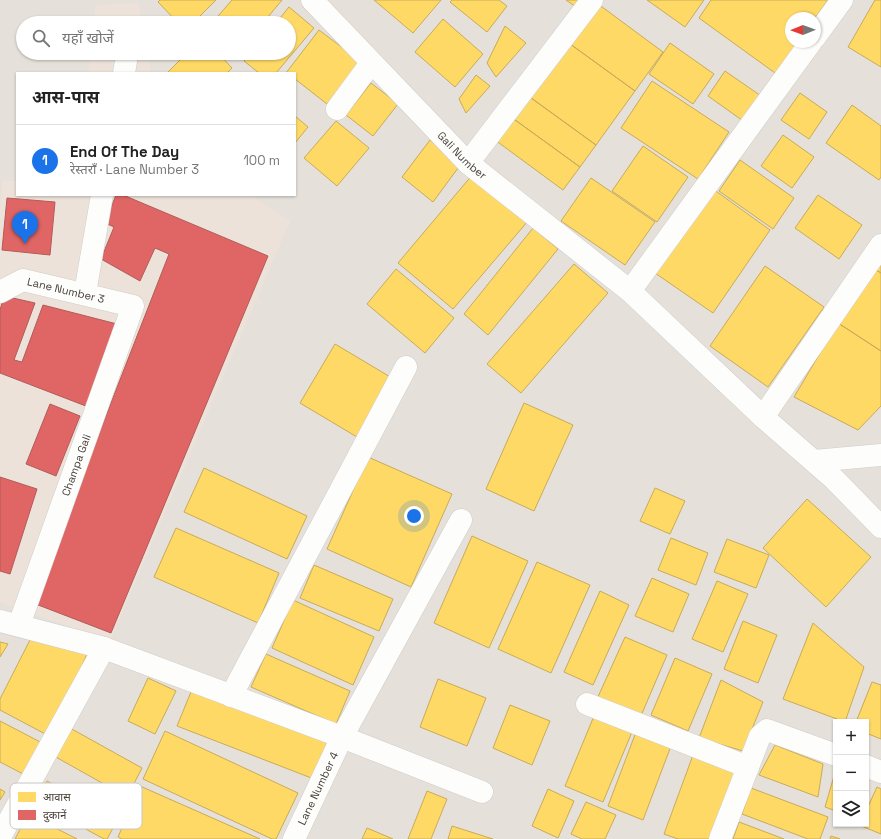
<!DOCTYPE html>
<html lang="hi">
<meta charset="utf-8">
<style>
body{margin:0;font-family:"Space Grotesk","Noto Sans Devanagari",sans-serif;background:#f2f2f2;color:#222}
.controls{position:absolute;right:12px;bottom:12px;display:grid;overflow:hidden;border-radius:0px;box-shadow:0 1px 3px #0004}
.controls button{width:36px;height:36px;display:grid;place-items:center;padding:0;border:0;border-bottom:1px solid #e0e0e0;background:#fff;color:#222;font:20px sans-serif}
.compass{position:absolute;left:785px;top:12px;width:36px;height:36px;border-radius:50%;background:#fff;box-shadow:0 1px 3px #0004;rotate:269deg}
.you{position:absolute;left:414px;top:516px;width:14px;height:14px;margin:-10px;border:3px solid #fff;border-radius:50%;background:#1a73e8;box-shadow:0 0 0 6px #1a73e833}
.badge{display:grid;place-items:center;width:26px;height:26px;border-radius:50%;background:#1a73e8;color:#fff;font-size:13px;font-weight:700}
.pin{position:absolute;translate:-50% -33px;filter:drop-shadow(0 1px 2px #0008)}
.pin::after{content:'';position:absolute;top:21px;width:14px;height:12px;background:inherit;clip-path:polygon(0 0,100% 0,50% 100%)}
.list{margin:0;padding:0;list-style:none}
h2{display:flex;justify-content:space-between;align-items:center;height:52px;margin:0;padding:0 16px;font-size:17px}
h2 small{font-size:13px;font-weight:400;color:#767676}
.list li{display:grid;grid-template-columns:26px 1fr auto;gap:12px;align-items:center;box-sizing:border-box;height:72px;padding:0 16px;border-top:1px solid #e0e0e0}
.list b{display:block;font-size:15px;white-space:nowrap}
.list p{margin:0;font-size:13px;white-space:nowrap;color:#767676}
.list em{font-size:13px;font-style:normal;color:#767676}
.icon{flex:none;width:22px;height:22px;fill:none;stroke:currentColor;stroke-width:2;stroke-linecap:round;stroke-linejoin:round}
.map{position:relative;flex:none;width:881px;height:839px;overflow:hidden}
.search{position:absolute;background:#fff;box-shadow:0 1px 3px #0004;left:16px;top:16px;width:280px;height:44px;display:flex;align-items:center;gap:10px;box-sizing:border-box;padding:0 14px;border-radius:22px;color:#767676;font-size:15px}
.panel{position:absolute;background:#fff;box-shadow:0 1px 3px #0004;left:16px;top:72px;width:280px;height:124px;border-radius:0px}
.map>svg:first-child{display:block}
.residential{fill:#e5e0da;fill-rule:evenodd}
.commercial{fill:#ece2d9}
.homes{fill:#ffd966;stroke:#c8ab58}
.shops{fill:#e06666;stroke:#b25b58}
.lines{fill:none;stroke-linecap:round;stroke-linejoin:round}
.street-casing{stroke:#d0cdc9;stroke-width:23}
.street{stroke:#fdfdfc;stroke-width:22}
.labels{text-anchor:middle;stroke-width:4;stroke-linejoin:round;paint-order:stroke}
.street-label{font-size:11px;fill:#474038;stroke:#fff}
.key{fill:#fff;stroke:#c8c6c3;stroke-width:1}
.key-label{font-size:11px;fill:#474038}
</style>
<div class="map">
<svg width="881" height="839" viewBox="0 0 881 839">
<rect width="100%" height="100%" fill="#f2efec"/>
<path class="residential" d="M0 0H881V839H0ZM791 18H815V42H791ZM23 23H289V53H23ZM17 73H295V195H17ZM836 722H866V824H836Z"/>
<path class="commercial" d="M139 3 142 23H94L96 5Z
M90 53H148L151 73H88Z
M2 181H17V195H251L290 221 110 641 0 602V207Z"/>
<path class="homes" d="M160 0H216L193 23H178L158 2Z
M232 0H282L263 23H212Z
M374 0H441L413 33Z
M452 0H499L507 6 487 32 450 2Z
M566 0H581L576 7Z
M647 0H704L685 27Z
M711 0H828L815 18H791V42H798L775 73 699 18Z
M875 0H881V67L848 47Z
M594 1 663 52 635 91 566 41Z
M289 7 314 28 276 73H259L244 61 251 53H289V23H276Z
M443 19 483 54 455 87 415 52Z
M505 26 526 43 496 77 487 63Z
M319 30 360 61 327 104 295 79V73H286Z
M566 41 635 91 596 145 527 95Z
M670 43 714 74 693 104 649 74Z
M187 53H218L232 68 227 73H167Z
M725 71 764 98 746 123 708 96Z
M476 75 490 86 466 113 459 99Z
M652 81 729 132 698 179 621 128Z
M371 83 398 104 373 136 346 115Z
M800 93 827 112 809 139 781 120Z
M527 95 596 145 580 167 511 117Z
M852 105 881 126V177L879 180 826 143Z
M295 116 308 127 295 143Z
M511 117 580 167 563 190 495 140Z
M336 121 369 148 337 186 304 158Z
M783 135 814 157 792 188 761 166Z
M430 140 461 164 433 202 402 177Z
M643 146 688 177 657 222 612 191Z
M740 160 794 198 773 229 719 191Z
M473 174 528 221 453 309 398 263Z
M591 178 655 222 625 265 561 221Z
M713 189 770 230 713 313 655 273Z
M818 195 862 225 839 259 795 228Z
M533 228 558 249 488 335 464 314Z
M881 255V273L873 268Z
M574 264 608 293 521 393 487 364Z
M765 266 824 307 768 387 710 346Z
M873 268 881 273V351L838 323Z
M396 269 454 318 425 353 367 304Z
M838 323 881 351V406L858 430 794 397Z
M335 344 392 378 357 437 300 403Z
M524 403 573 425 534 511 486 489Z
M368 457 452 494 411 587 327 549Z
M204 468 307 516 287 559 184 512Z
M655 488 685 501 670 534 640 521Z
M807 499 871 557 826 607 763 548Z
M176 528 279 573 258 623 154 577Z
M472 536 528 561 489 648 434 623Z
M671 538 708 553 696 585 658 570Z
M727 539 769 555 756 588 714 572Z
M537 562 590 585 551 673 498 649Z
M314 565 393 599 379 631 300 598Z
M652 578 689 594 673 632 635 616Z
M717 581 748 594 723 652 692 639Z
M600 591 629 605 593 685 564 672Z
M293 600 374 637 353 685 272 648Z
M743 621 777 635 758 683 724 669Z
M813 623 864 667 845 722 783 699Z
M33 634 87 654 51 737 0 710V699Z
M625 637 667 655 640 718 597 699Z
M0 642 8 644 0 657Z
M266 654 350 691 336 724 251 687Z
M675 658 712 674 688 731 651 715Z
M148 678 176 691 155 734 128 721Z
M438 679 486 698 467 746 420 727Z
M721 680 763 702 743 751 699 738Z
M872 682 881 685V739L866 733V722H856Z
M193 687 328 740 314 779 177 726Z
M510 705 550 721 532 765 493 748Z
M594 716 632 732 603 802 565 786Z
M0 721 46 745 29 777 0 762Z
M70 728 142 768 127 797 54 756Z
M165 731 298 793 276 839H272L143 779Z
M636 732 671 746 643 820 608 806Z
M775 745 823 764 818 797 759 775Z
M693 755 738 772 713 839H678L664 834Z
M836 769V811L825 807Z
M47 781 118 819 107 839H104L36 802Z
M140 786 260 839H122L118 837Z
M877 787 881 789V834L859 825 860 824H866V811Z
M751 788 828 817 820 839H808L742 814Z
M0 789 5 792 0 800Z
M548 789 574 801 558 838 532 826Z
M427 791 447 799 431 839H408Z
M586 802 616 815 605 839H582L571 834Z
M28 814 77 839H15Z
M739 822 784 839H733Z
M452 826 493 839H448Z
M367 828 393 839H362Z
M831 836 840 839H830Z"/>
<path class="shops" d="M116 195H123L268 256 111 633 33 603 169 254 155 248 140 281 101 259 114 227 105 223Z
M7 198 55 202 50 255 2 250Z
M4 296 35 303 14 360 22 362 43 305 121 325 91 408 0 373V310Z
M50 404 80 416 56 476 26 464Z
M0 477 37 489 10 574 0 571Z"/>
<g class="lines">
<g class="street-casing">
<g id="street">
<path id="s1" d="M312 0 468 163 630 291 763 417 834 479 881 527"/>
<path d="M815 37 842 0"/>
<path d="M124 73 126 61"/>
<path d="M337 109 371 63"/>
<path d="M468 163 592 0"/>
<path d="M630 291 811 42"/>
<path id="s2" d="M0 292 23 280 133 306 19 625"/>
<path d="M85 293 102 195"/>
<path d="M763 417 881 245"/>
<path d="M814 461 881 455"/>
<path d="M0 621 104 648 342 737 482 792"/>
<path d="M231 696 406 367"/>
<path d="M587 704 748 767"/>
<path d="M866 766 881 772"/>
<path d="M0 837 104 648"/>
<path id="s3" d="M294 839 342 737 461 520"/>
<path d="M720 839 760 736 767 730 836 755"/>
</g>
</g>
<use href="#street" class="street"/>
</g>
<g class="labels">
<g class="street-label">
<text dy="4" stroke="none"><textPath href="#s1" startOffset="216">Gali Number</textPath></text>
<text dy="4" stroke="none"><textPath href="#s2" startOffset="70">Lane Number 3</textPath></text>
<text transform="translate(76 465) rotate(-70)" y="4">Champa Gali</text>
<text dy="4" stroke="none"><textPath href="#s3" startOffset="56">Lane Number 4</textPath></text>
</g>
</g>
<rect x="10" y="783" width="132" height="46" rx="6" class="key"/>
<rect x="18" y="792" width="18" height="10" fill="#ffd966"/>
<rect x="18" y="810" width="18" height="10" fill="#e06666"/>
<g class="key-label">
<text x="43" y="801">आवास</text>
<text x="43" y="819">दुकानें</text>
</g>
</svg>
<div class="controls">
<button>+</button>
<button>−</button>
<button><svg class="icon" aria-label="layers" viewBox="0 0 24 24"><path d="M12 4l9 5-9 5-9-5zM3 14l9 5 9-5"/></svg></button>
</div>
<svg class="compass" viewBox="-18 -18 36 36"><path d="M0-13l5 13h-10z" fill="#e53935"/><path d="M0 13l5-13h-10z" fill="#767676"/></svg>
<div class="you"></div>
<div class="pin badge" style="left:25px;top:244px">1</div>
<div class="search"><svg class="icon" aria-label="search" viewBox="0 0 24 24"><circle cx="10" cy="10" r="6"/><path d="M15 15l6 6"/></svg>यहाँ खोजें</div>
<section class="panel">
<h2>आस-पास<small></small></h2>
<ul class="list">
<li><span class="badge">1</span><div><b>End Of The Day</b><p>रेस्तराँ · Lane Number 3</p></div><em>100 m</em></li>
</ul>
</section>
</div>
